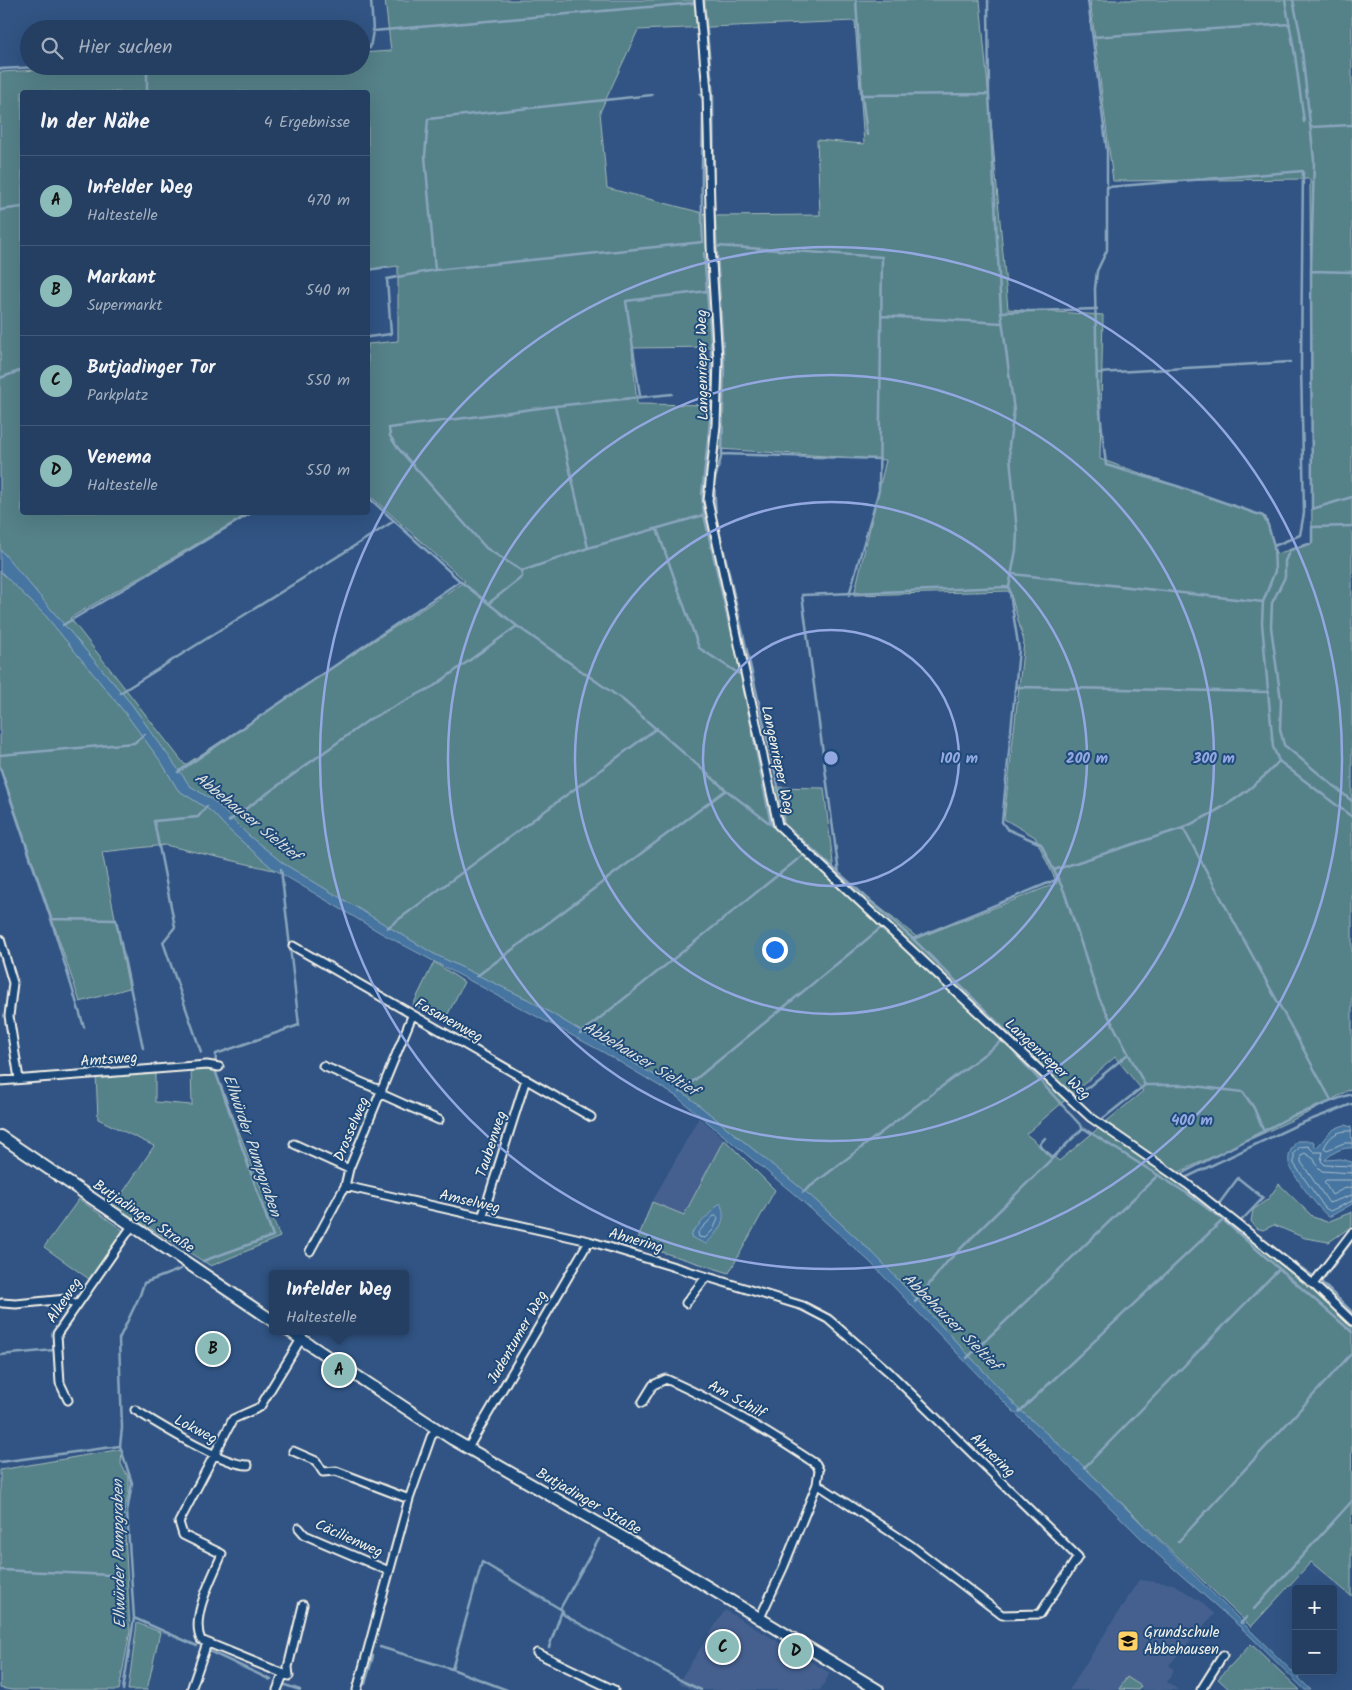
<!DOCTYPE html>
<html lang="de">
<meta charset="utf-8">
<style>
body{margin:0;font-family:Kalam,sans-serif;background:#314a6c;color:#f1f3f6}
.controls{position:absolute;right:15px;bottom:15px;display:grid;overflow:hidden;border-radius:5px;box-shadow:0 5px 20px #0002}
.controls button{width:45px;height:45px;display:grid;place-items:center;padding:0;border:0;border-bottom:1px solid #425878;background:#253f63;color:#f1f3f6;font:25px sans-serif}
.you{position:absolute;left:774px;top:949px;width:18px;height:18px;margin:-12px;border:4px solid #fff;border-radius:50%;background:#1a73e8;box-shadow:0 0 0 8px #1a73e833}
.badge{display:grid;place-items:center;width:32px;height:32px;border-radius:50%;background:#8bbbb9;color:#111;font-size:16px;font-weight:700}
.pin{position:absolute;translate:-50% -50%;border:2px solid #fff;box-shadow:0 1px 5px #0006}
.popup{position:absolute;left:269px;top:1270px;width:140px;height:65px;box-sizing:border-box;display:grid;place-content:center;border-radius:5px;background:#253f63;filter:drop-shadow(0 1px 4px #0005);font-size:16px;white-space:nowrap;color:#a3afbe}
.popup b{font-size:19px;color:#f1f3f6}
.popup::after{content:'';position:absolute;left:50%;top:100%;margin-left:-10px;border:10px solid transparent;border-top-color:#253f63}
.list{margin:0;padding:0;list-style:none}
h2{display:flex;justify-content:space-between;align-items:center;height:65px;margin:0;padding:0 20px;font-size:21px}
h2 small{font-size:16px;font-weight:400;color:#a3afbe}
.list li{display:grid;grid-template-columns:32px 1fr auto;gap:15px;align-items:center;box-sizing:border-box;height:90px;padding:0 20px;border-top:1px solid #425878}
.list b{display:block;font-size:19px;white-space:nowrap}
.list p{margin:0;font-size:16px;white-space:nowrap;color:#a3afbe}
.list em{font-size:16px;font-style:normal;color:#a3afbe}
.icon{flex:none;width:28px;height:28px;fill:none;stroke:currentColor;stroke-width:2;stroke-linecap:round;stroke-linejoin:round}
.map{position:relative;flex:none;width:1352px;height:1690px;overflow:hidden}
.search{position:absolute;background:#253f63;box-shadow:0 5px 20px #0002;left:20px;top:20px;width:350px;height:55px;display:flex;align-items:center;gap:12px;box-sizing:border-box;padding:0 18px;border-radius:28px;color:#a3afbe;font-size:19px}
.panel{position:absolute;background:#253f63;box-shadow:0 5px 20px #0002;left:20px;top:90px;width:350px;height:425px;border-radius:5px}
.map>svg:first-child{display:block}
.built{fill:#44618f}
.green{fill:#558189;stroke:#a4b9b8;fill-rule:evenodd}
.water{fill:#4474a0;stroke:#8aa6bd}
.lines{fill:none;stroke-linecap:round;stroke-linejoin:round}
.shore{stroke:#aebfcb;stroke-width:1}
.stream{stroke:#8aa6bd;stroke-width:2.5}
.minor-casing{stroke:#f4f1e8;stroke-width:11}
.secondary-casing{stroke:#f4f1e8;stroke-width:14}
.minor{stroke:#1f4a7a;stroke-width:7}
.secondary{stroke:#1f4a7a;stroke-width:10}
.ring{fill:none;stroke:#93a8e1;stroke-width:2.5}
.labels{text-anchor:middle;stroke-width:4;stroke-linejoin:round;paint-order:stroke}
.street-label{font-size:15px;fill:#f4f1e8;stroke:#1f4a7a}
.poi-label{font-size:15px;fill:#f4f1e8;stroke:#1f4a7a;text-anchor:start}
.water-label{font-size:16px;font-style:italic;fill:#dadedd;stroke:#1f4a7a}
.centre{fill:#93a8e1;stroke:#1f4a7a;stroke-width:2.5}
.ring-label{font-size:15px;text-anchor:middle;font-weight:bold;fill:#93a8e1;stroke:#1f4a7a;stroke-width:4;stroke-linejoin:round;paint-order:stroke}
</style>
<div class="map">
<svg width="1352" height="1690" viewBox="0 0 1352 1690">
<rect width="100%" height="100%" fill="#315484"/>
<filter id="ink" filterUnits="userSpaceOnUse"><feTurbulence type="fractalNoise" baseFrequency=".02" numOctaves="2"/><feDisplacementMap in="SourceGraphic" scale="10" xChannelSelector="R" yChannelSelector="G"/><feConvolveMatrix kernelMatrix="1 2 1 2 8 2 1 2 1" color-interpolation-filters="sRGB"/></filter>
<g filter="url(#ink)">
<path class="built" d="M699 1117 724 1139 683 1215 652 1202Z
M1139 1580 1173 1584 1200 1601 1214 1614 1169 1665 1174 1670 1167 1682 1179 1690H1069Z
M725 1610 830 1673 820 1690H692L678 1683Z"/>
<path class="green" d="M385 0H980L1008 309 1103 315 1100 459 1266 517 1276 554 1312 543 1310 179 1113 181 1090 0H1352V1088L1316 1109 1177 1173 1281 1261 1352 1327 1351 1596 1311 1562 1251 1627 1083 1466 1018 1408 876 1256 813 1198 684 1093 529 1000 434 954 284 864 248 835 214 801 190 786 132 705 0 549V72L119 66H361V53L391 51ZM855 21 864 144 817 140 820 215 714 216 607 188 600 112 638 30ZM22 92H368V270L398 266V341L368 344V494L465 581 185 765 70 618 251 512H22ZM713 347 712 405 637 404 632 348ZM719 449 886 460 854 595 1010 591 1024 642 1004 819 1035 837 1057 883 918 938 834 871 824 788 770 787 708 517ZM1115 1057 1143 1091 1059 1161 1026 1134Z
M0 571 46 616 126 714 162 763 178 790 211 811 228 829 272 868 282 872 165 845 102 852 129 988 80 1002 0 765Z
M434 962 464 982 445 1020 413 1005Z
M155 1069V1102L192 1105 191 1069 215 1070 280 1237 211 1266 114 1206 154 1146 98 1119 96 1074Z
M724 1139 775 1190 729 1273 636 1244 652 1202 684 1215Z
M1279 1184 1313 1217 1327 1222 1352 1212V1226L1329 1242 1305 1238 1274 1225 1263 1230 1256 1228 1251 1221 1253 1210 1268 1199Z
M79 1199 124 1231 89 1279 44 1247Z
M122 1449 121 1464 129 1478V1492L124 1512 130 1631 119 1690H12L0 1688V1470Z
M137 1623 160 1632 147 1690H128Z
M1251 1644 1300 1690H1230L1218 1679Z
M1127 1677 1141 1686 1138 1690 1119 1689Z"/>
<path class="water" d="M0 549 132 705 190 786 214 801 248 835 284 864 434 954 529 1000 684 1093 813 1198 876 1256 1018 1408 1083 1466 1311 1690H1305L1248 1634 1156 1553 1003 1401 869 1261 793 1193 676 1096 603 1052 381 933 272 868 228 829 211 811 178 790 162 763 126 714 46 616 0 571Z
M1345 1125 1351 1127 1352 1148C1341 1147 1332 1153 1325 1160L1340 1159 1352 1162V1204L1329 1217C1320 1211 1290 1172 1289 1163 1288 1153 1291 1149 1297 1141H1313L1316 1148C1328 1136 1327 1130 1345 1125Z
M720 1203C729 1220 717 1233 706 1244L691 1237 693 1231Z"/>
<g class="lines">
<path class="shore" d="M1352 1131C1338 1130 1330 1135 1324 1148L1327 1150 1344 1143H1352
M1352 1166 1325 1165 1321 1161 1323 1152H1314L1308 1146 1300 1147 1294 1153V1164L1325 1208 1330 1211 1352 1201
M1352 1173 1322 1171 1317 1166 1314 1159 1305 1153 1301 1155V1162L1329 1203 1352 1195
M1352 1180H1326L1324 1182 1332 1195 1343 1189 1352 1187
M714 1216H717L718 1219 713 1230 705 1238 699 1237 698 1233Z"/>
<path class="stream" d="M704 0 713 96 714 205 724 365 722 454 714 483 716 517 777 781 784 824 913 939 1069 1093
M856 0 862 95 867 135
M988 0 989 94 1001 312 1014 411 1009 446 1017 532 1016 550 1009 587 1019 650 1002 822 1007 829 1041 844 1064 891 1099 998 1145 1085
M1088 0 1107 151V250L1097 271 1095 289 1097 386 1106 465 1177 486 1263 516 1268 525 1274 546 1275 571 1263 602 1262 623 1273 747 1279 761 1352 817
M1285 0 1295 55 1304 122
M1293 0 1300 33 1314 160 1311 271 1312 509 1352 497
M373 31 694 3
M1093 37 1290 24
M361 49 370 48 373 31 371 0
M147 66V92
M0 69 58 66
M863 95 989 94
M1312 127 1352 125
M1108 187 1303 171 1301 365 1304 513 1300 535 1274 546
M0 210 22 207
M717 246 882 257 879 490 849 595
M704 253 711 342V412L702 494 704 515 729 624
M368 270 387 267
M435 270 425 156 428 119 652 95
M1311 271 1352 272
M1001 312 1097 309
M882 316 1002 323
M368 337 391 334 387 279 435 270 703 242C700 194 703 147 703 99L700 94
M1098 373 1290 362
M0 378 22 370
M640 396 626 301 707 291
M555 406 588 548
M722 454 880 459
M368 497 460 581 517 626 623 700 726 790 772 825 877 922
M1352 526 1312 527V543L1290 550 1285 561V577L1272 603 1271 627 1281 700 1280 729 1284 745 1352 801
M657 529 699 648 741 675 771 824
M522 571 486 548 397 447 390 436 389 428 555 406 672 394
M1012 574 1263 602
M489 603 522 577V571L588 548 704 515
M63 625 253 512
M1017 687 1269 692
M120 693 394 521
M0 755 134 743 145 734
M0 768 51 919 84 1027
M178 772 460 581
M229 821 370 719 434 686 517 626
M1183 828 1331 1100
M1054 870 1183 828C1219 811 1253 791 1279 761
M839 874 802 595 1009 587
M51 919 116 920 143 1048
M387 928 657 728
M913 939 1058 879
M919 962 1003 1040 1083 1128
M477 976 726 790
M580 1034 803 855
M201 1052 163 942 175 927 154 821 198 817 207 806
M680 1092 882 927
M1075 1098 1128 1054
M1045 1138 1039 1145 1052 1158
M1181 1174 1292 1116C1313 1110 1331 1100 1352 1094
M1185 1178 1297 1125 1352 1104
M1193 1184 1101 1120 1145 1085H1186L1243 1092 1254 1108 1264 1132
M803 1192 1003 1040
M1217 1204 1218 1205 1238 1178 1263 1198 1239 1223
M1352 1241 1321 1282 1352 1312
M1280 1253 1313 1276 1352 1229
M203 1261 273 1236 215 1070 216 1054 299 1025 281 869
M915 1302 947 1262 1083 1128 1188 1194 1223 1220 1352 1332
M56 1329 66 1313
M54 1339 56 1364
M0 1355 54 1350
M967 1358 1157 1176
M1019 1412 1223 1220
M0 1462 120 1446
M1084 1468 1279 1269
M1178 1542 1352 1353
M0 1570 112 1575
M560 1609 599 1539
M1254 1609 1352 1501
M134 1618 197 1646
M1241 1623 1247 1617
M380 1647 452 1669 482 1562 562 1610 564 1615 684 1682 701 1690
M549 1647 562 1611
M209 1651 271 1680
M452 1669 507 1690
M365 1684 373 1656
M285 1685 300 1690
M123 1690 134 1618 127 1512 132 1483 120 1446 122 1428 119 1339 140 1295 144 1283 181 1269"/>
<g class="minor-casing">
<path id="minor" d="M699 0 707 91 711 246 718 360 716 425 708 501 778 825 1090 1117 1187 1184 1313 1284 1352 1321
M0 939 13 983 9 1016 19 1079
M293 946 591 1117
M323 1066 382 1091
M0 1081 207 1065 219 1067
M381 1094 439 1120
M294 1144 349 1169
M345 1186 589 1241 803 1306 828 1319 889 1372 1078 1557 1040 1614 1002 1615 912 1546 817 1484
M482 1218 526 1079
M310 1251 345 1186 349 1169 412 1016
M1313 1284 1352 1233
M2 1303 16 1304 66 1299 76 1305
M686 1303 706 1277
M301 1339 260 1407 233 1419 179 1522 183 1535 222 1554C213 1576 190 1617 201 1640L289 1676 288 1667 303 1605
M68 1400 60 1383 57 1334 132 1226
M642 1403 653 1385 666 1379C719 1402 768 1432 816 1464L819 1470 817 1484 784 1566 759 1620
M135 1410C157 1423 224 1466 248 1465
M468 1448 589 1241
M293 1451 316 1461 323 1472 336 1471 409 1499
M299 1528 305 1535 389 1571
M537 1653 614 1690
M191 1690 207 1643
M277 1690 283 1675
M357 1690 409 1499 431 1437 436 1429
M1201 1690 1223 1655"/>
</g>
<g class="secondary-casing">
<path id="secondary" d="M0 1136 273 1321
M289 1331 452 1439 675 1567 878 1690"/>
</g>
<use href="#minor" class="minor"/>
<use href="#secondary" class="secondary"/>
</g>
</g>
<g class="ring">
<circle cx="831" cy="758" r="128"/>
<circle cx="831" cy="758" r="256"/>
<circle cx="831" cy="758" r="383"/>
<circle cx="831" cy="758" r="511"/>
</g>
<defs>
<g id="school-square" transform="scale(1.125)"><rect x="-9" y="-9" width="18" height="18" rx="4" fill="#ffd166" stroke="#1f4a7a"/><path d="M0-5L7-2L0 1L-7-2ZM-4 1L0 2.5L4 1V4Q0 6-4 4Z" fill="#111"/></g>
</defs>
<g fill-rule="evenodd">
<use href="#school-square" x="1128" y="1641"/>
</g>
<g class="labels">
<g class="street-label">
<text transform="translate(702 365) rotate(-91)" y="5">Langenrieper Weg</text>
<text transform="translate(778 760) rotate(78)" y="5">Langenrieper Weg</text>
<text transform="translate(449 1020) rotate(29)" y="5">Fasanenweg</text>
<text transform="translate(109 1059) rotate(-4)" y="5">Amtsweg</text>
<text transform="translate(1048 1059) rotate(43)" y="5">Langenrieper Weg</text>
<text transform="translate(351 1129) rotate(-67)" y="5">Drosselweg</text>
<text transform="translate(491 1144) rotate(-72)" y="5">Taubenweg</text>
<text transform="translate(470 1201) rotate(13)" y="5">Amselweg</text>
<text transform="translate(144 1216) rotate(34)" y="5">Butjadinger Straße</text>
<text transform="translate(636 1240) rotate(16)" y="5">Ahnering</text>
<text transform="translate(64 1300) rotate(-56)" y="5">Alkeweg</text>
<text transform="translate(517 1337) rotate(-60)" y="5">Judentumer Weg</text>
<text transform="translate(737 1399) rotate(29)" y="5">Am Schilf</text>
<text transform="translate(196 1429) rotate(27)" y="5">Lokweg</text>
<text transform="translate(993 1455) rotate(44)" y="5">Ahnering</text>
<text transform="translate(589 1501) rotate(30)" y="5">Butjadinger Straße</text>
<text transform="translate(349 1538) rotate(24)" y="5">Cäcilienweg</text>
</g>
<g class="poi-label">
<text x="1144" y="1637">Grundschule<tspan x="1144" dy="17">Abbehausen</tspan></text>
</g>
<g class="water-label">
<text transform="translate(248 816) rotate(39)" y="6">Abbehauser Sieltief</text>
<text transform="translate(641 1058) rotate(31)" y="6">Abbehauser Sieltief</text>
<text transform="translate(253 1145) rotate(71)" y="6">Ellwürder Pumpgraben</text>
<text transform="translate(952 1321) rotate(45)" y="6">Abbehauser Sieltief</text>
<text transform="translate(118 1554) rotate(-91)" y="6">Ellwürder Pumpgraben</text>
</g>
</g>
<circle cx="831" cy="758" r="8" class="centre"/>
<g class="ring-label">
<text x="959" y="763">100 m</text>
<text x="1087" y="763">200 m</text>
<text x="1214" y="763">300 m</text>
<text x="1192" y="1125">400 m</text>
</g>
</svg>
<div class="controls">
<button>+</button>
<button>−</button>
</div>
<div class="you"></div>
<div class="pin badge" style="left:339px;top:1370px">A</div>
<div class="popup"><b>Infelder Weg</b>Haltestelle</div>
<div class="pin badge" style="left:213px;top:1349px">B</div>
<div class="pin badge" style="left:723px;top:1647px">C</div>
<div class="pin badge" style="left:796px;top:1651px">D</div>
<div class="search"><svg class="icon" aria-label="search" viewBox="0 0 24 24"><circle cx="10" cy="10" r="6"/><path d="M15 15l6 6"/></svg>Hier suchen</div>
<section class="panel">
<h2>In der Nähe<small>4 Ergebnisse</small></h2>
<ul class="list">
<li><span class="badge">A</span><div><b>Infelder Weg</b><p>Haltestelle</p></div><em>470 m</em></li>
<li><span class="badge">B</span><div><b>Markant</b><p>Supermarkt</p></div><em>540 m</em></li>
<li><span class="badge">C</span><div><b>Butjadinger Tor</b><p>Parkplatz</p></div><em>550 m</em></li>
<li><span class="badge">D</span><div><b>Venema</b><p>Haltestelle</p></div><em>550 m</em></li>
</ul>
</section>
</div>
